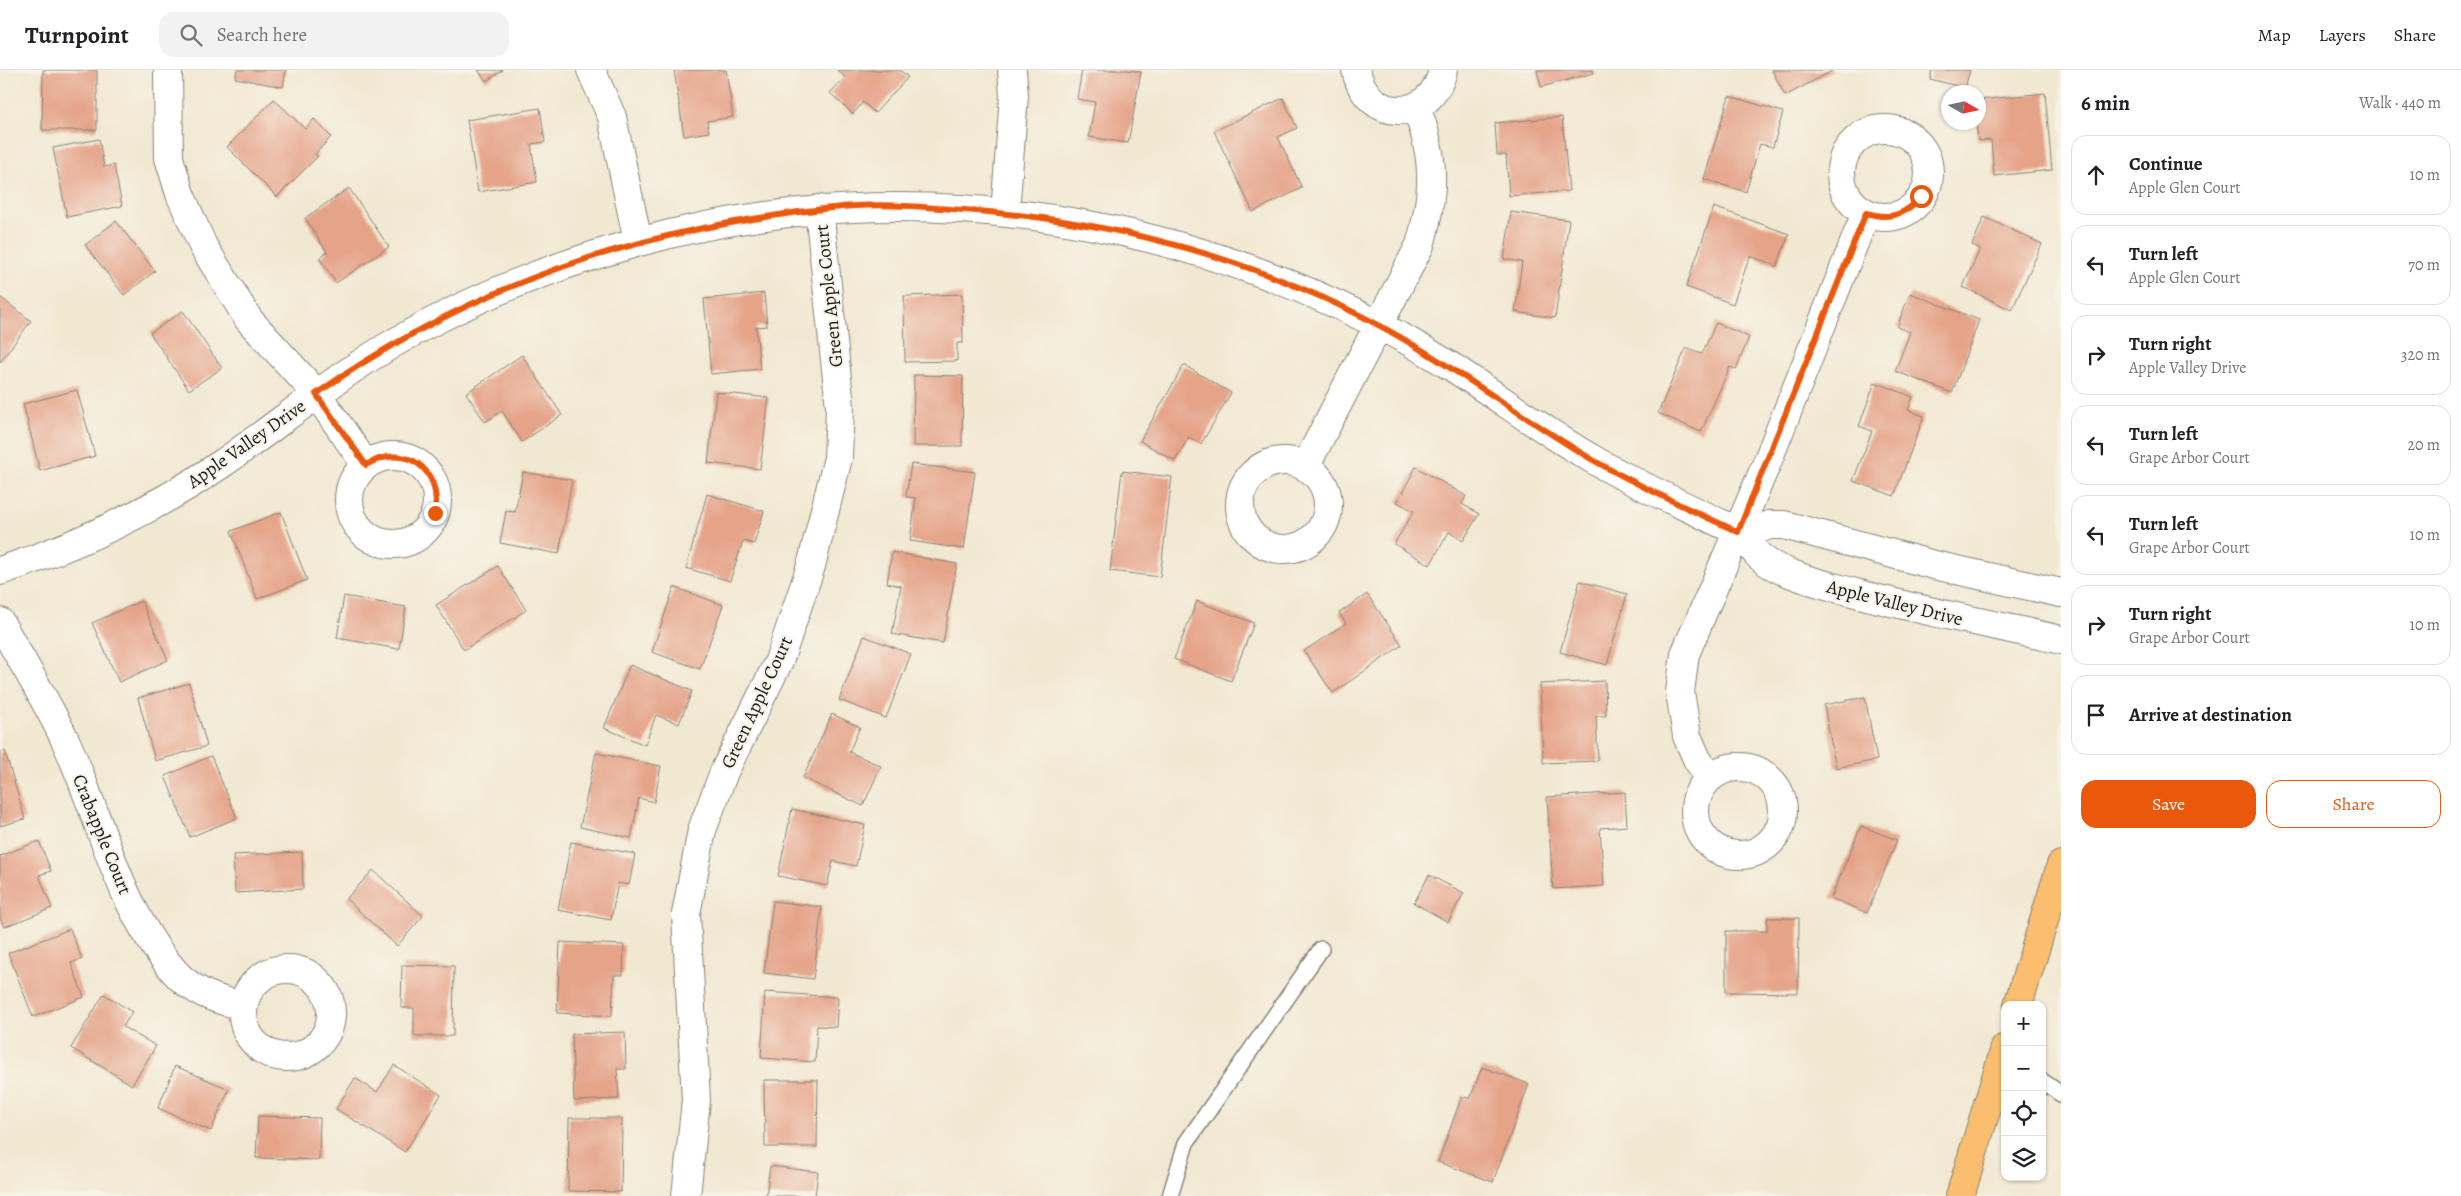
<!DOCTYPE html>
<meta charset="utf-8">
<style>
body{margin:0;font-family:Alegreya,serif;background:#f2f2f2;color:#202124}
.controls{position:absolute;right:15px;bottom:15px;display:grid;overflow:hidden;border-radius:10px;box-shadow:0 1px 4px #0004}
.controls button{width:45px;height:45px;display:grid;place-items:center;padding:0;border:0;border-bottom:1px solid #e0e0e0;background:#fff;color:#202124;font:25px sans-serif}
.compass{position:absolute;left:1941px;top:15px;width:45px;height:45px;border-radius:50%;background:#fff;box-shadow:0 1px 4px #0004;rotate:99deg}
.stop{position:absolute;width:15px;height:15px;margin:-11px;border:4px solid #ea580c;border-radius:50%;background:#fff}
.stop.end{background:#ea580c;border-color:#fff;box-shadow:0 1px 5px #0008}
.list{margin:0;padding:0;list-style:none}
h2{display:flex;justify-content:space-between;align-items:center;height:65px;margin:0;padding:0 20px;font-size:21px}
h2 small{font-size:16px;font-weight:400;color:#757577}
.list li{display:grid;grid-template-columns:32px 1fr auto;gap:15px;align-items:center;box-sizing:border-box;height:80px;margin:0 10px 10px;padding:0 10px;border:1px solid #e0e0e0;border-radius:15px}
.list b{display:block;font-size:19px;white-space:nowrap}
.list p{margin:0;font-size:16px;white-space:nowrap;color:#757577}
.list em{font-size:16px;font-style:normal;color:#757577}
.actions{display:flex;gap:10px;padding:15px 20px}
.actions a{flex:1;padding:11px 0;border:1px solid #ea580c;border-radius:15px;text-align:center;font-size:18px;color:#ea580c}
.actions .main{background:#ea580c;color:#fff}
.icon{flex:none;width:28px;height:28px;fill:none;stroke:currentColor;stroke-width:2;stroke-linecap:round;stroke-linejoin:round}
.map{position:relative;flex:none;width:2061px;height:1126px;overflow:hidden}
header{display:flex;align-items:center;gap:30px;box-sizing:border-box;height:70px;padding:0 25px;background:#fff;border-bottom:1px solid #e0e0e0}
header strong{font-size:24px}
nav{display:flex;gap:28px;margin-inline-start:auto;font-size:18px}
.search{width:350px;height:45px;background:#f2f2f2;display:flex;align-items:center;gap:12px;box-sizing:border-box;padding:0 18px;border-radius:15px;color:#757577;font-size:19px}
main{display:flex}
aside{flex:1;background:#fff}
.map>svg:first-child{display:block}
.building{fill:#e5a388}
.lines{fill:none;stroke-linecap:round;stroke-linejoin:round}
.service-casing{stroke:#868276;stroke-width:18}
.minor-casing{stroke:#868276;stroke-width:30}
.primary-casing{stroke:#868276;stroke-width:30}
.service{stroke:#fff;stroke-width:15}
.minor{stroke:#fff;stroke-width:28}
.primary{stroke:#fabe6e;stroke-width:28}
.route{stroke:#ea580c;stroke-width:6}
.labels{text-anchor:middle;stroke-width:4;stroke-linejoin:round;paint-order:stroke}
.street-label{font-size:19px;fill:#1c1c1c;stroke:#f7f3e8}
</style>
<header>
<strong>Turnpoint</strong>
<div class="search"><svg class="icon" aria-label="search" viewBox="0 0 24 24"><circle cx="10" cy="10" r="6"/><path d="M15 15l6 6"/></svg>Search here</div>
<nav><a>Map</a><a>Layers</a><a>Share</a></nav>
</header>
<main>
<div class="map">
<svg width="2061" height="1126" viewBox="0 0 2061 1126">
<rect width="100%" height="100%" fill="#f7f3e8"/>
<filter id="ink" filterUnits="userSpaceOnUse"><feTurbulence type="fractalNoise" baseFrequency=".02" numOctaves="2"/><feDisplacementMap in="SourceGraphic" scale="10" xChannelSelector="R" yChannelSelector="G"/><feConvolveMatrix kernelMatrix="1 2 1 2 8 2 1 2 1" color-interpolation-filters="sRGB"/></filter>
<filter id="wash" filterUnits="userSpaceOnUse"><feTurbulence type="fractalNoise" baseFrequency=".0096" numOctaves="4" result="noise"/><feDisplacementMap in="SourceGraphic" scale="20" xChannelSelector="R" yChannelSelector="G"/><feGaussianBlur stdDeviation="1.12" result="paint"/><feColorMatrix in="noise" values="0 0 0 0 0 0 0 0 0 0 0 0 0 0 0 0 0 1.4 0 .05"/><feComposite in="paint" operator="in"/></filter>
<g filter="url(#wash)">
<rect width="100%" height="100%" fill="#f1e8d1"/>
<g id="blocks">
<path class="building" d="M43 0H97V60H42Z
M237 0H286L283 17 235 8Z
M478 0H503L486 11Z
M674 0H726L733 47 707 51 709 62 684 66Z
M837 0H900L908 7 875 43 863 32 853 44 830 23 845 7Z
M1082 0H1127L1141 2 1128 73 1089 67 1095 32 1077 29Z
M1537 0H1593L1594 3 1541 17Z
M1772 0H1834L1785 26Z
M1932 0H1970L1965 18 1930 9Z
M2045 23 2052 100 1994 106 1991 70 1978 71 1976 52H1978V30Z
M1729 26 1783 42 1773 77 1760 74 1746 122 1704 109Z
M1283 28 1297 58 1278 67 1302 118 1253 142 1214 61Z
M274 29 305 59 314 49 331 67 315 84 318 86 277 127 227 77Z
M540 38 545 72 531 74 537 112 478 122 467 50Z
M1562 47 1569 121 1509 126 1506 85H1497L1495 53Z
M99 69 104 97 114 95 122 136 67 147 53 78Z
M349 118 389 177 336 213 319 188 327 182 305 148Z
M1714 137 1789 164 1777 196 1750 186 1733 234 1686 217Z
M1511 142 1569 150 1555 248 1515 242 1522 192 1504 189Z
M1984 147 2042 174 2012 240 1963 217 1980 179 1972 175Z
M116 151 155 201 124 225 85 175Z
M764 223 767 256 756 257 760 299 711 304 704 229Z
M1910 223 1979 250 1952 323 1895 301 1910 262 1897 257Z
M962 224 963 273H957V291L905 292 904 226Z
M0 227 31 251 0 292Z
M183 241 222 298 189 320 150 263Z
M1716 253 1749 267 1736 299 1730 297 1701 362 1658 343 1686 278 1702 284Z
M522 285 562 345 522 372 502 341 485 352 466 323Z
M1184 295 1231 323 1201 374 1189 367 1175 391 1140 371Z
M914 305 963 306 962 376H913Z
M1875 312 1913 327 1908 340 1924 346 1894 426 1853 411 1872 361 1859 356Z
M77 320 95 386 40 401 23 334Z
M716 322 769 328 760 399 708 393Z
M911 394 975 402 964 479 910 471 916 428 906 427Z
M1416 397 1466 426 1462 434 1479 444 1463 471 1449 462 1430 495 1394 474 1414 441 1397 432Z
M1122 401 1172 407 1160 507 1110 501Z
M523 402 572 410 559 484 500 473 506 441 515 442Z
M707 424 764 441 754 474 743 471 730 511 686 498Z
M281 442 307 510 257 529 231 461Z
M892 482 957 494 943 573 892 564 901 516 887 513Z
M498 496 526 540 464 580 436 535Z
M1580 511 1627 524 1607 595 1560 582Z
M674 517 723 535 700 599 652 582Z
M1367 524 1402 575 1333 623 1304 581 1346 553 1339 543Z
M344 526 406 537 399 579 337 568Z
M141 531 168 590 119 612 92 553Z
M1197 531 1254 553 1231 611 1174 589Z
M864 566 911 584 886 648 839 630Z
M630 595 692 621 679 654 656 645 645 675 604 658Z
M1605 611 1606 646H1596L1598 691 1543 693 1540 614Z
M189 613 207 676 155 691 138 628Z
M1865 627 1877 690 1836 698 1824 635Z
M832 644 860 657 849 682 881 696 863 736 803 708Z
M5 681 25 749 0 756V682Z
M596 683 661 696 654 732 639 728 631 768 580 757Z
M211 686 237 748 190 767 165 706Z
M1625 722 1627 756 1600 758 1604 816 1553 819 1547 727Z
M792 739 865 755 856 796 833 791 827 816 778 806Z
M1861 756 1897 770 1867 843 1831 828Z
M39 771 51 801 39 805 52 838 4 857 0 848V786Z
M571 772 635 784 629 815 618 813 611 850 558 840Z
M302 782 303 819 235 823 233 785Z
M373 800 423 846 397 876 346 829Z
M1429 805 1464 823 1448 852 1414 833Z
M773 831 822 837 813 909 764 903Z
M1767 848H1799L1798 923 1726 922V861H1767Z
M70 859 82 889 71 893 84 927 33 947 8 883Z
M560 872 624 875 623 905H614L612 946 557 943Z
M402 895 454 896 453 966H414V938H401Z
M765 922 838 927 836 957 817 956 815 992 761 988Z
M104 924 132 942 123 957 156 976 132 1015 71 978Z
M625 962 626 999H617L619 1029 574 1031 572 964Z
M394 995 441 1025 405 1082 336 1039 355 1008 377 1022Z
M175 996 229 1019 211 1061 158 1038Z
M1482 997 1529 1014 1493 1112 1438 1092 1462 1026 1470 1029Z
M764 1010H818L817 1077H765Z
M258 1046 320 1048 319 1090 256 1088Z
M569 1048H622L621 1122 568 1121Z
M770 1096 818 1102 815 1126H766Z"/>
</g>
</g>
<g filter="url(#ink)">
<use href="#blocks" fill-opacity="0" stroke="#868276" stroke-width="1"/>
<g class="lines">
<g class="service-casing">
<path id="service" d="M2042 1011 2061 1024
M1170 1126 1186 1073 1321 879"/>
</g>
<g class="minor-casing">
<path id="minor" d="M168 0 169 88 180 124 203 176 249 250 316 323 366 395
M591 0 612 47 638 172
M1356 0C1367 54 1431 53 1443 0
M1841 103a44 44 0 1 1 88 0a44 44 0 1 1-88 0Z
M1005 143 1014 26 1012 0
M349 430a44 44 0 1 1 88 0a44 44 0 1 1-88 0Z
M1240 435a44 44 0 1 1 88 0a44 44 0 1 1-88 0Z
M1305 397 1420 175C1435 123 1436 88 1416 37
M1745 465 1769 455H1784L1934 495 2061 523
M0 501C79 475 154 440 223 393 282 352 336 306 399 270 473 227 556 195 639 172 912 96 1213 147 1452 297 1500 328 1545 362 1594 390 1640 417 1689 437 1736 461 1749 467 1748 475 1758 485 1765 492 1778 499 1787 502 1808 511 1830 516 1852 522 1921 541 1991 554 2061 570
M0 552C22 592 47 631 66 672 101 748 118 837 174 901 191 921 219 932 244 935
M1695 741a44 44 0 1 1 88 0a44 44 0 1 1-88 0Z
M1710 708 1697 689 1687 666 1680 622 1685 584 1766 395 1866 143
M243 943a44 44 0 1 1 88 0a44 44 0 1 1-88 0Z
M686 1126 696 1030 686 844 702 760 724 702 779 591 811 496 838 388 840 337 819 139"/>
</g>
<g class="primary-casing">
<path id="primary" d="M2018 935 2061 795
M1960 1126 2005 978"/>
</g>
<use href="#service" class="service"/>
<use href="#minor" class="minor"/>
<use href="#primary" class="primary"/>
</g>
</g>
<g class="lines" filter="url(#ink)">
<path class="route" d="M435 443C442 398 405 372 366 395L316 324C444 234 587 177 741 151 779 145 818 138 856 136 892 134 928 137 964 140 1096 149 1223 180 1343 237 1432 279 1509 340 1593 390 1640 417 1689 439 1738 462L1866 143C1890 150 1906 145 1921 126"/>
</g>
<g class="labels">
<g class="street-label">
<text transform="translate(828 226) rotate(-96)" y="7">Green Apple Court</text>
<text transform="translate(246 373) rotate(-35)" y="7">Apple Valley Drive</text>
<text transform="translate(1895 532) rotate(14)" y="7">Apple Valley Drive</text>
<text transform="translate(756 632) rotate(-65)" y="7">Green Apple Court</text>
<text transform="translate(103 764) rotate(68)" y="7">Crabapple Court</text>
</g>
</g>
</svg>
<div class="controls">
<button>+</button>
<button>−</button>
<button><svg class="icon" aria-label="locate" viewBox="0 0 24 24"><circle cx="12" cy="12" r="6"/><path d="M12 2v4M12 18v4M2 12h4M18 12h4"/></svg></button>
<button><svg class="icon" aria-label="layers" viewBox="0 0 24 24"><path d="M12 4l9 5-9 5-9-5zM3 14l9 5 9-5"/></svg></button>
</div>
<svg class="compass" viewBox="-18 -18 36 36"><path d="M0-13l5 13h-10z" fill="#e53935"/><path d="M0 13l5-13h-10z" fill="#757577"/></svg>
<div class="stop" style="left:1921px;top:126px"></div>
<div class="stop end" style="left:435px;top:443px"></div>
</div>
<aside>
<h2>6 min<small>Walk · 440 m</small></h2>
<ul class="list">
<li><svg class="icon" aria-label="ahead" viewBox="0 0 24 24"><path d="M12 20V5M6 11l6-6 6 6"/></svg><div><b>Continue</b><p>Apple Glen Court</p></div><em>10 m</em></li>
<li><svg class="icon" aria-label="left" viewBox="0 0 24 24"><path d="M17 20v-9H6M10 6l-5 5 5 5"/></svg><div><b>Turn left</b><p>Apple Glen Court</p></div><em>70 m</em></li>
<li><svg class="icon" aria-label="right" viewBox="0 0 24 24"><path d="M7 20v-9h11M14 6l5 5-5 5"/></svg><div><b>Turn right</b><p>Apple Valley Drive</p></div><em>320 m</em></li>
<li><svg class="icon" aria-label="left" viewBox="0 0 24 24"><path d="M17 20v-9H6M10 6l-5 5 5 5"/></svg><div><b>Turn left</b><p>Grape Arbor Court</p></div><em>20 m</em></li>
<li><svg class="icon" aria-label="left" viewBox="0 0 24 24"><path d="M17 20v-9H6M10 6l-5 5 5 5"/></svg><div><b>Turn left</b><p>Grape Arbor Court</p></div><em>10 m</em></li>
<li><svg class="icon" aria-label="right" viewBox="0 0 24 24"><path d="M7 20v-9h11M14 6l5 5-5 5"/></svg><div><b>Turn right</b><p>Grape Arbor Court</p></div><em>10 m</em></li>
<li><svg class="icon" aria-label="arrive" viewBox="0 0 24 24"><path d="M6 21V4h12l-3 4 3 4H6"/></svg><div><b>Arrive at destination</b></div></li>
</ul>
<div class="actions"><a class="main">Save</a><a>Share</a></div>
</aside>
</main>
